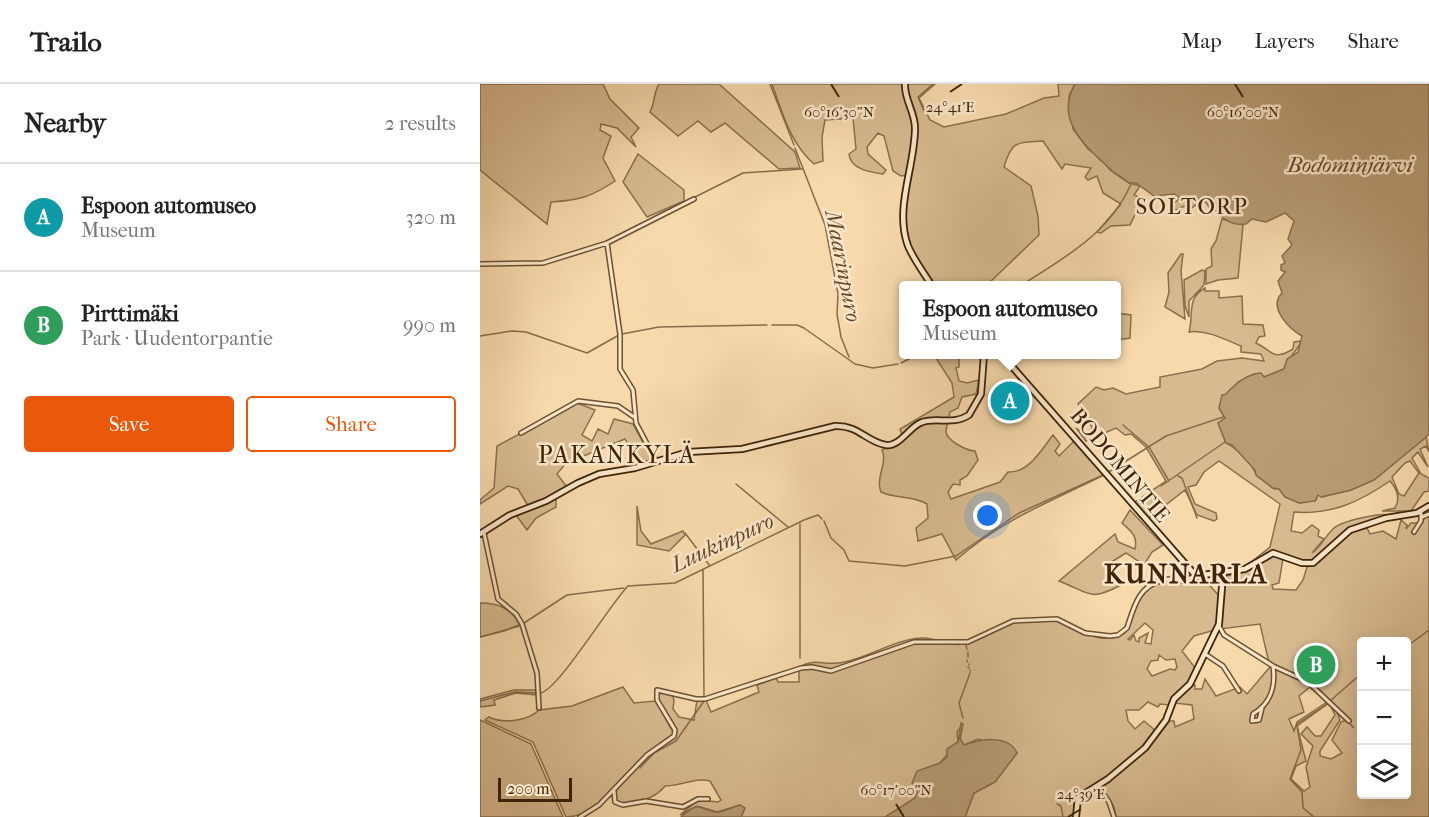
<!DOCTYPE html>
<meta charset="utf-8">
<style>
body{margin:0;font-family:"IM FELL French Canon",serif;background:#f2f2f2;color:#222}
.controls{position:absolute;right:18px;bottom:18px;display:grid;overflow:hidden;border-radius:6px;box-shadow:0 6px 24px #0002}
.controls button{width:54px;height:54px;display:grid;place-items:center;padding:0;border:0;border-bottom:2px solid #e0e0e0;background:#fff;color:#222;font:30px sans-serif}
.scale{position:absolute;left:18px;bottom:15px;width:74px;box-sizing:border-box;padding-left:6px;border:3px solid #3e2409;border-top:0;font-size:16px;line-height:21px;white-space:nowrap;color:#3e2409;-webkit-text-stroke:4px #fae6c9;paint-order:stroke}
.you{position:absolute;left:508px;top:432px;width:21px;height:21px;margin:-15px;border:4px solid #fff;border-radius:50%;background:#1a73e8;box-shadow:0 0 0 9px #1a73e833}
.badge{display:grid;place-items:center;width:39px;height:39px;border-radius:50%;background:#ea580c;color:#fff;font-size:20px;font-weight:700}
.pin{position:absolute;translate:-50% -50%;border:3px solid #fff;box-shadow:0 2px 6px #0006}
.popup{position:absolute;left:419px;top:197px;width:222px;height:78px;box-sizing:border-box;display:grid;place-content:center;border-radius:6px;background:#fff;filter:drop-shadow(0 2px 4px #0005);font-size:20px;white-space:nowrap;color:#767676}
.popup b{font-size:22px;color:#222}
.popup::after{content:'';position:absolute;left:50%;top:100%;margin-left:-12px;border:12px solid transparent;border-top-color:#fff}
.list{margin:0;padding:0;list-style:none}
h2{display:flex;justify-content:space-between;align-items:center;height:78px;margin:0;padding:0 24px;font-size:26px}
h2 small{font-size:20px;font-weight:400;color:#767676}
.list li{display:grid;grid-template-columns:39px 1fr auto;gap:18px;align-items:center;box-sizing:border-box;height:108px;padding:0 24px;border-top:2px solid #e0e0e0}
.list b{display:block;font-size:22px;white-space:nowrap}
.list p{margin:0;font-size:20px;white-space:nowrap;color:#767676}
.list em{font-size:20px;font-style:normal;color:#767676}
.actions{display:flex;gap:12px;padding:18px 24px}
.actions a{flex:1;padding:14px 0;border:2px solid #ea580c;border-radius:6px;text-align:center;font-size:21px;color:#ea580c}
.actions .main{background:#ea580c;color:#fff}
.icon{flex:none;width:33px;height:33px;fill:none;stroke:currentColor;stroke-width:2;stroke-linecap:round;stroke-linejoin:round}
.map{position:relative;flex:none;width:949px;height:733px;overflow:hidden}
header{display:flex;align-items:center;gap:36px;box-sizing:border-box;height:84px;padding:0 30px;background:#fff;border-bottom:2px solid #e0e0e0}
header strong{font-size:28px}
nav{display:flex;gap:33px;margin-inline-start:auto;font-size:21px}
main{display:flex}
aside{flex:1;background:#fff}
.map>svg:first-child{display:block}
.green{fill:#d8ba90;stroke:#8b6f4c;stroke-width:1.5;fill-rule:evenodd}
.water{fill:#b89b75;stroke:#876b4a;stroke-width:1.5}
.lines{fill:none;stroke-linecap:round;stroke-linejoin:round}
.stream{stroke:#876b4a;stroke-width:1.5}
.street-casing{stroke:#6c5132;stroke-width:6}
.secondary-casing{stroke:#3e2409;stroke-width:8}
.street{stroke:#fae6c9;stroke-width:3}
.secondary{stroke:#fae6c9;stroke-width:4.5}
.ticks{fill:none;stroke:#3e2409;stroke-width:2}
.labels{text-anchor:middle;stroke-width:5;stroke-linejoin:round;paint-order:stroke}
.street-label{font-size:21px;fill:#3e2409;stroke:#fae6c9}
.water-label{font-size:22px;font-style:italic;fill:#634829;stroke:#fae6c9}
.neighbourhood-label{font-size:22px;letter-spacing:1.5px;fill:#3e2409;stroke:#fae6c9}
.quarter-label{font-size:24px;letter-spacing:1.5px;fill:#3e2409;stroke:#fae6c9}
.district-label{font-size:27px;font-weight:bold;letter-spacing:1.5px;fill:#3e2409;stroke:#fae6c9}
.ticks-label{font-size:15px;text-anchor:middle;fill:#3e2409;stroke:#fae6c9;stroke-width:5;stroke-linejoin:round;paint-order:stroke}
</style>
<header>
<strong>Trailo</strong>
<nav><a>Map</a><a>Layers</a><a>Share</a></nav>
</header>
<main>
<aside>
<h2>Nearby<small>2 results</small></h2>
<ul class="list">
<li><span class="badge" style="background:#0f9aa8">A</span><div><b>Espoon automuseo</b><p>Museum</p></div><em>320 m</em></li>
<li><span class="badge" style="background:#2e9e5b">B</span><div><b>Pirttimäki</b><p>Park · Uudentorpantie</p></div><em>990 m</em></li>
</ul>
<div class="actions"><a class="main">Save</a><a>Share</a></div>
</aside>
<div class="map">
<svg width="949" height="733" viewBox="0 0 949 733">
<rect width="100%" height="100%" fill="#f7d9ac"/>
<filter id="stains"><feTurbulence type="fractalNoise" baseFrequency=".00333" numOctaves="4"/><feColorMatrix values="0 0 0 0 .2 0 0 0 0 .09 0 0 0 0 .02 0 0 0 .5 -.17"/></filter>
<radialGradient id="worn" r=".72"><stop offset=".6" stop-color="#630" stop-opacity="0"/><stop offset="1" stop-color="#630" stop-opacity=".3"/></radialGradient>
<path class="green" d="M0 0H123L130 15 159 44 151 53 156 63 137 44 121 40 120 46 131 52 123 74 135 97C111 113 100 116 71 118L67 140 0 86Z
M179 0H239L315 68 320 84 299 85 245 39 231 48 218 37 198 52 170 28C175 19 173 10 179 0Z
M292 0H422L434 40 428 91 421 92 413 87 404 52 398 49 387 63 388 70 406 86 403 90C390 88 370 85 369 70L376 65 373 34 345 36 342 53 343 77 334 80C310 59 303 30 292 0Z
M427 0H455L439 14 450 36 464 43 526 30 564 14 579 12 578 0H595L589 12 593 45 608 65 623 76 630 86 649 99 660 102 654 111 659 113V122L650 141 631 142 621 149 617 148 641 120 623 109 617 92 608 96 605 93 611 84 585 80 582 85 563 57C537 59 532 56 524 83L551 102 558 132 559 151 510 198 512 201H455C446 188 434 174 429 158 416 120 436 79 436 40 437 26 427 14 427 0Z
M158 70 204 106V117L167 133 143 98Z
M727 111 729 113V123L726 118 717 120 709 126 707 121 696 126 691 122 699 115 713 116Z
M742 135 763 141 758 194 738 196 726 200V185L732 182 731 165 736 157Z
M701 170H703L701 187 705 235 685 223 689 208 688 189Z
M722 186 725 187 724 201 709 217V233L705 222 704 196Z
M725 204V207H739V214L762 212 763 240 783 241 785 252 779 253 776 259C792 266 792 278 813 265L814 258 821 257C817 269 805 275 804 285L784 293 774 290 758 298 739 324 745 334 738 339 746 359C754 362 774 381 776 391L794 405H799L805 413 820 419 836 416 838 410 842 413 871 406 895 395 946 352 949 368 946 362 940 365 948 383 938 368 932 374 941 390 949 394V407L944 408 931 427H902L915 424C921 414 917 405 910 397 879 418 852 431 814 428L811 447 822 449 832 441 839 446 838 452 844 455 832 469C841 463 845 452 854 444 862 437 905 427 911 432L867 447 833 478 818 477 794 468 765 483 790 463 800 420 739 377 724 388 716 401 708 403 715 420 736 429 737 435 734 437 717 431 705 406 669 434 655 418 686 397 666 363 651 350 645 351 636 344 606 357 597 345 606 349 611 347 612 343 598 320 616 303 624 306 633 304 646 310 680 303V293L722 285 737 277 762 274 784 277 781 270 761 268V262C746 256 725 245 709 248 714 231 706 214 725 204ZM930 377 939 389 924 412 919 410 912 393 925 379Z
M637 229 651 231 650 254 637 256Z
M454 271H479V283L476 284 479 297 487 299 499 296 496 310 482 313 478 324 470 328C469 334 467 341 466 347 466 357 488 367 495 367L498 376 487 392 480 396V401L473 400 468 408 471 415 520 398 528 388C549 389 561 366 573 351L580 360 575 367 579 372 595 356 624 391C571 417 520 437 476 476L462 450 438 457 436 444 448 434 447 420C432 411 415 415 401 408 395 394 408 379 402 366L423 355 420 345 474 313 472 299Z
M97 319 115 326 102 351 112 357 118 345 128 350 134 335 153 340 173 377 159 380 145 355 86 379 77 390 87 403 76 410V423L56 434 47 446 36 431 50 425 38 405 28 402 0 420V416L14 404 17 362Z
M157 422 161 447 171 460 203 447 205 451 189 467 157 461Z
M650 426 683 461 672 468 664 481 646 469 628 480 641 501C609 518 610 509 579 497L635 450 638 458 655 465C658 452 651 447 642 439Z
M949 431V733H636L634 723 621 702 642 686 688 637H694L695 643 714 635 712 621 694 619 712 601H715V605H722L725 595 736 612 760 603 767 610 790 583 780 540 740 545 744 493 766 486 792 471 803 474 799 499 792 501 793 505 816 506 823 496 827 483 837 479 867 450 887 444 890 450 903 447 916 455 921 436 927 441 926 445 931 439H939ZM882 558H926V710H882ZM830 603 847 618 817 638 814 647 809 635 824 628 819 612ZM849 619 855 631 841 652H835L827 643 821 650 833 662 826 683 830 703 824 707 811 695 816 682 826 677 817 642ZM856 625 874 644 866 636 861 638 852 656 862 669 851 675 840 672V667L860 636Z
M724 495 740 513 735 546 714 552 702 567 716 585 709 599 690 621 680 620 678 623 668 618 659 626H646L648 637 655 645 664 637 676 647 658 668 617 701 600 709 594 720 595 733H485L494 709 515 698 537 669 498 655 484 661 480 655 483 640 477 648 478 658 458 681 433 699 438 704 437 715 407 733H261L264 726 260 721 237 728 217 722 200 731 218 716 238 718 241 716 230 697C216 693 201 702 185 702 176 714 153 722 137 718L135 707 168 672 196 650 178 616 180 608 192 610 194 616 193 625 199 633 214 636 217 616H226L231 628 279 608 277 601 296 594 298 598H319V583C336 574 341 581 358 579 386 576 411 556 441 554 459 553 466 563 482 560 501 556 515 544 532 537 542 534 562 535 573 536 599 537 612 566 645 549 651 540 651 528 657 518 677 485 700 507 724 495ZM665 539 673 546 671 560 665 559 668 549 659 554V558L656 557 654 551 650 556 648 555ZM679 571 686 576 695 575 697 583 695 586 690 585 672 592 667 585 671 577 678 576Z
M0 519C18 519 32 524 40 542L0 553Z
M143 603 154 619 176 617 194 650C187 658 176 662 168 670 146 691 119 733 86 733L53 658 5 636 9 633C23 640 48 637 59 626L92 622Z
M34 606H56V611L36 609 14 616 15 621 0 623V615Z
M0 636 51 660 83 733H0Z"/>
<path class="water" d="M595 0H949V350L944 355 894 396 871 406 841 413 838 411 835 417 819 419 805 413 799 405 793 404 776 391 775 386 752 361 746 359 738 339 745 334 739 324 742 311 746 310C755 300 767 290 781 289L784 293 804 285 807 275 818 268 822 252C811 246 787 224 802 209L798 197 805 188 801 186V181L805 179 802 172 812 161 808 155 814 137 805 129 786 138 772 135 766 140C751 142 743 135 733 124L737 121 728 111 715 116H703L694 110 674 112 656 99H649C644 94 636 91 631 86 606 62 574 37 595 0Z
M481 639 483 640 480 655 484 661C499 656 528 649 537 669L515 698 494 709 485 733H405L435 714 438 704 432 699 437 687 460 679 467 673V665L478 658Z
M260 721 265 724 261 733H201C221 715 217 725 236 728 243 729 254 722 260 721Z"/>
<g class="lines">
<path class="stream" d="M290 0 314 61
M445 29 438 13 453 0
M315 64 345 141 358 210 357 230 361 253 369 273
M215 113 263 89 322 85
M540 202C584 174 629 150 651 100
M292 241H317L324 244 375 280 393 284 418 280
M142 250 179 243 287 241
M0 252 32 247 46 248 107 269 139 251
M421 279 439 270
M643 341 669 363 689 397
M627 389 686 352 743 333
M698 392 702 394 717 434
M256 400 308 443
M681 402 745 358
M344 437 351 454 364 466 369 477 425 482 476 472 539 429 623 391
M320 440V574
M205 449 230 482
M223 485 224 613
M44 539 87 511 144 504
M0 553 24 547 41 540
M486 561 487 565
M926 563 949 546
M488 573V568
M487 576V578
M489 580V581
M488 583 489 584
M490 586V587
M60 609C77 608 130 520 148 502L195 499 324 436 338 431 342 435
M0 617 35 608 57 609
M850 617 882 589
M483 634 479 619 490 589
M160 684 174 669 196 657 224 617
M577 720 581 722 583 733
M834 733 823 724 822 708 810 695 821 666 817 640 847 620"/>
<g class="street-casing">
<path id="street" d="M0 180 63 179 127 159
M41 349 98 317 138 322 154 333
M176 377 156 339 153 306 140 285V250L127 159 214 115
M942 433 949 430
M934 448 941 437V428
M4 449 18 515 36 530 42 540 57 589 59 624
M739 542 744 551 793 582 828 598 869 637
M725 570 743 582 759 607
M782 624 779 636 772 637 773 630C791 619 796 603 793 582
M618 703 629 718 634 733
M134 707 135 718 143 721 166 717 203 723 218 715H228
M100 733 119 721 167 671 194 652 195 646 177 616V606L216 615H225L321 584 332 583 351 587 434 558H488L533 537 577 535 605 549 630 552 638 551 647 544C654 523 658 503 682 496 694 493 704 498 716 492"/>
</g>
<g class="secondary-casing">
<path id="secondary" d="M425 0C424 15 435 28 435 44 435 83 414 124 428 162 434 176 444 189 452 202
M521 270 716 492 765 485 793 469 822 479H833L870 446 906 434 937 429 949 422
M0 450 30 431 66 417 98 399 119 390 155 384 208 368 262 365 355 342C379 341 386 358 406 361 419 363 429 344 440 339 455 332 472 342 489 331L501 310 504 270
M596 733 598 714 628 695 665 664 686 636 694 615 710 600 739 540 743 490"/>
</g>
<use href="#street" class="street"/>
<use href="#secondary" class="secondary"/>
</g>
<path class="ticks" d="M351 0 359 13M755 0 763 13M470 8 482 0M416 720 424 733M588 733 601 725"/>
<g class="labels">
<g class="street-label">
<text transform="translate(640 381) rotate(50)" y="7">BODOMINTIE</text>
</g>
<g class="water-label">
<text x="870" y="88">Bodominjärvi</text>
<text transform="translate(364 182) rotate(79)" y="8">Maarinpuro</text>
<text transform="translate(242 458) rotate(-25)" y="8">Luukinpuro</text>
</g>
<g class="neighbourhood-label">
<text x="712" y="130">SOLTORP</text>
</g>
<g class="quarter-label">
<text x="137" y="379">PAKANKYLÄ</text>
</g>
<g class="district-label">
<text x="706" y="499">KUNNARLA</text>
</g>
</g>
<g class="ticks-label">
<text x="470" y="28">24°41'E</text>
<text x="359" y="33">60°16'30"N</text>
<text x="763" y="33">60°16'00"N</text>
<text x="416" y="711">60°17'00"N</text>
<text x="601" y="715">24°39'E</text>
</g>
<rect width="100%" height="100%" filter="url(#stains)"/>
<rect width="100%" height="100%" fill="url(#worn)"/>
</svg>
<div class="controls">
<button>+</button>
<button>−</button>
<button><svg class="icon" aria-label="layers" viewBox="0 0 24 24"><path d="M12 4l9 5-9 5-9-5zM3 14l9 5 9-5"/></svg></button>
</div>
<div class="scale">200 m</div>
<div class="you"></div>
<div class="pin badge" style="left:530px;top:317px;background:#0f9aa8">A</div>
<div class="popup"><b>Espoon automuseo</b>Museum</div>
<div class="pin badge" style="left:836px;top:581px;background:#2e9e5b">B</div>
</div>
</main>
